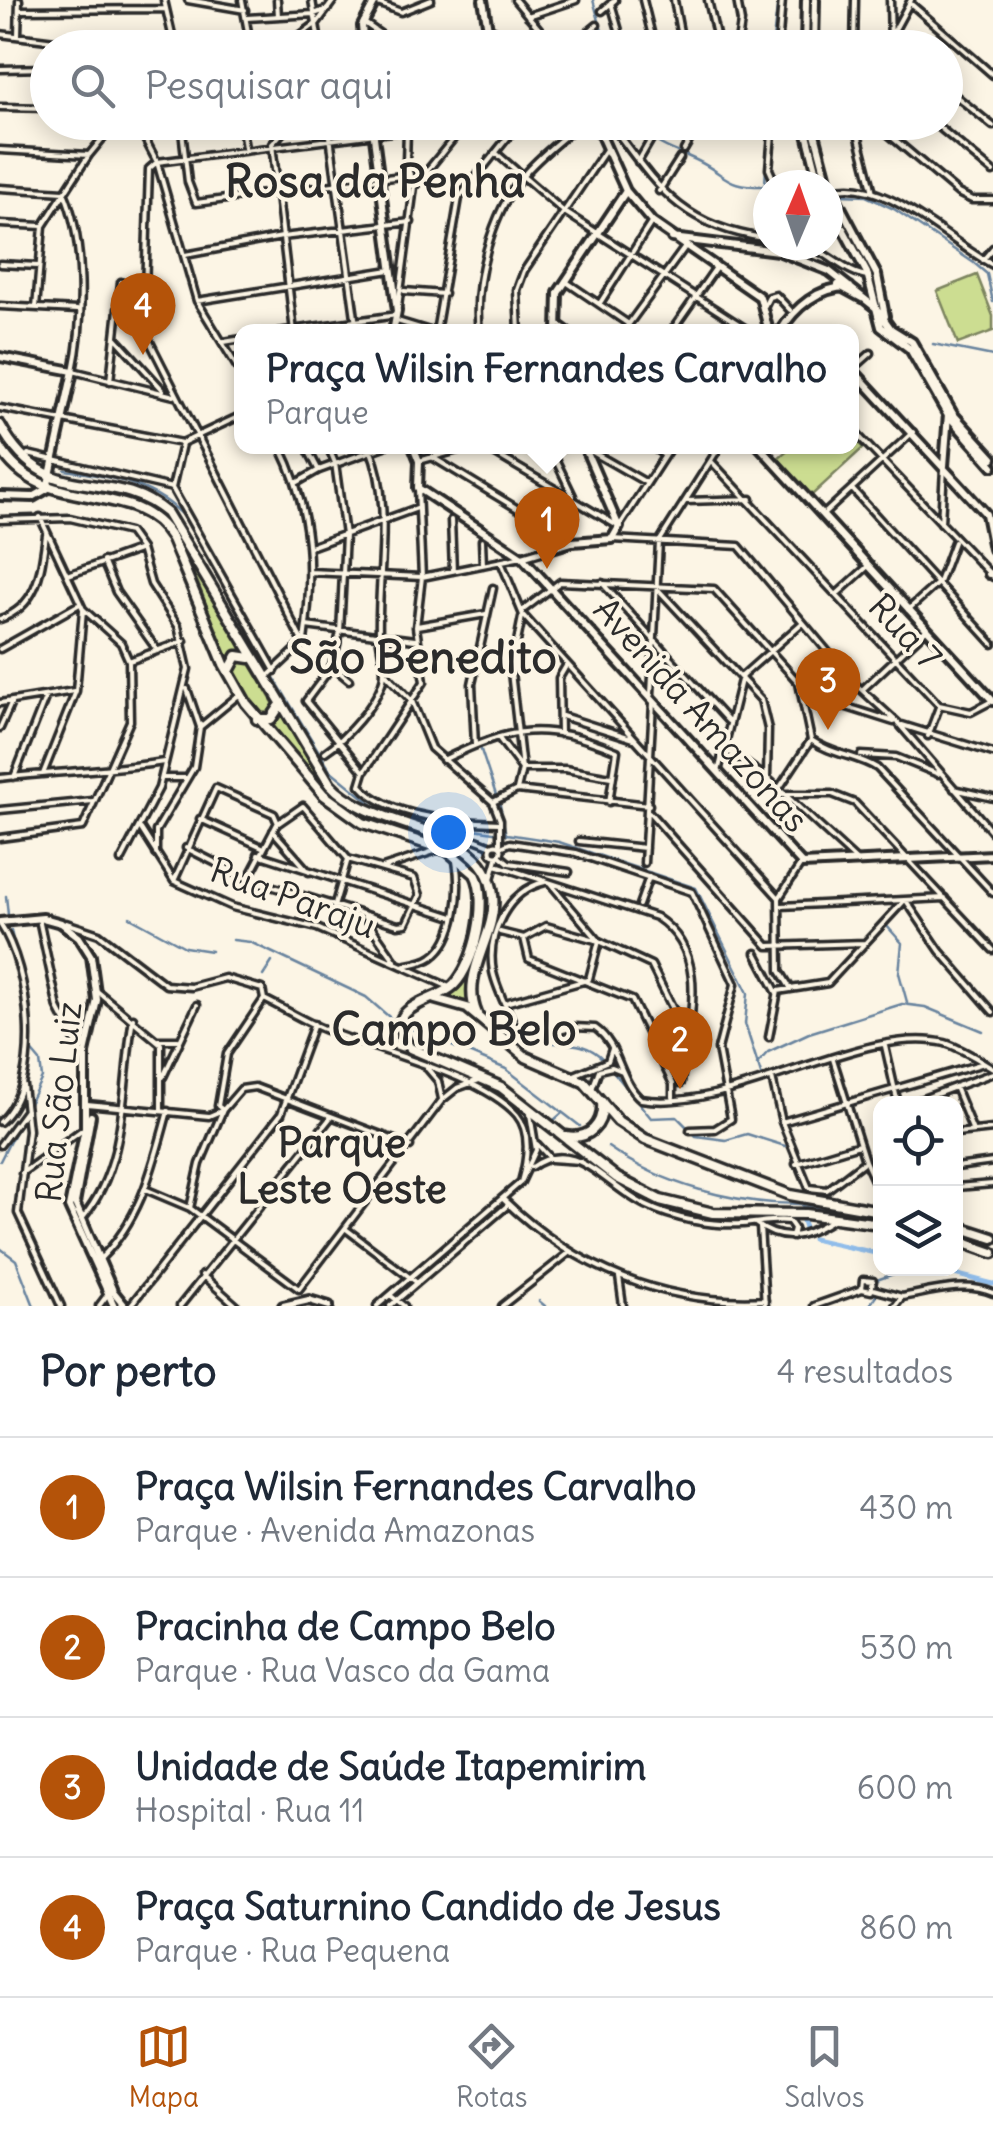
<!DOCTYPE html>
<html lang="pt">
<meta charset="utf-8">
<style>
body{margin:0;font-family:Delius,sans-serif;background:#f6f6f7;color:#1f2937}
.controls{position:absolute;right:30px;bottom:30px;display:grid;overflow:hidden;border-radius:20px;box-shadow:0 5px 25px #0003}
.controls button{width:90px;height:90px;display:grid;place-items:center;padding:0;border:0;border-bottom:2px solid #e0e1e3;background:#fff;color:#1f2937;font:50px sans-serif}
.compass{position:absolute;left:753px;top:170px;width:90px;height:90px;border-radius:50%;background:#fff;box-shadow:0 5px 25px #0003;rotate:2deg}
.you{position:absolute;left:448px;top:832px;width:35px;height:35px;margin:-25px;border:8px solid #fff;border-radius:50%;background:#1a73e8;box-shadow:0 0 0 15px #1a73e833}
.badge{display:grid;place-items:center;width:65px;height:65px;border-radius:50%;background:#b45309;color:#fff;font-size:32px;font-weight:700}
.pin{position:absolute;translate:-50% -82px;filter:drop-shadow(0 2px 5px #0008)}
.pin::after{content:'';position:absolute;top:52px;width:35px;height:30px;background:inherit;clip-path:polygon(0 0,100% 0,50% 100%)}
.popup{position:absolute;left:234px;top:324px;width:625px;height:130px;box-sizing:border-box;display:grid;place-content:center;border-radius:20px;background:#fff;filter:drop-shadow(0 2px 8px #0005);font-size:32px;white-space:nowrap;color:#747a83}
.popup b{font-size:38px;color:#1f2937}
.popup::after{content:'';position:absolute;left:50%;top:100%;margin-left:-20px;border:20px solid transparent;border-top-color:#fff}
.list{margin:0;padding:0;list-style:none}
h2{display:flex;justify-content:space-between;align-items:center;height:130px;margin:0;padding:0 40px;font-size:42px}
h2 small{font-size:32px;font-weight:400;color:#747a83}
.list li{display:grid;grid-template-columns:65px 1fr auto;gap:30px;align-items:center;box-sizing:border-box;height:140px;padding:0 40px;border-top:2px solid #e0e1e3}
.list b{display:block;font-size:38px;white-space:nowrap}
.list p{margin:0;font-size:32px;white-space:nowrap;color:#747a83}
.list em{font-size:32px;font-style:normal;color:#747a83}
.icon{flex:none;width:55px;height:55px;fill:none;stroke:currentColor;stroke-width:2;stroke-linecap:round;stroke-linejoin:round}
.map{position:relative;flex:none;width:993px;height:1306px;overflow:hidden}
.search{position:absolute;background:#fff;box-shadow:0 5px 25px #0003;left:30px;right:30px;top:30px;height:110px;display:flex;align-items:center;gap:25px;box-sizing:border-box;padding:0 35px;border-radius:55px;color:#747a83;font-size:38px}
.sheet{height:690px;background:#fff}
nav{display:flex;justify-content:space-around;align-items:center;box-sizing:border-box;height:140px;border-top:2px solid #e0e1e3;background:#fff;font-size:28px;color:#747a83}
nav a{display:grid;justify-items:center;gap:5px}
nav .on{color:#b45309}
.map>svg:first-child{display:block}
.grass{fill:#ccdd91;stroke:#7c845e;stroke-width:2.5}
.lines{fill:none;stroke-linecap:round;stroke-linejoin:round}
.stream{stroke:#68839e;stroke-width:2.5}
.canal{stroke:#91bdea;stroke-width:5}
.street-casing{stroke:#2b2b2b;stroke-width:11}
.secondary-casing{stroke:#2b2b2b;stroke-width:14}
.primary-casing{stroke:#2b2b2b;stroke-width:15}
.street{stroke:#fcf5e5;stroke-width:4}
.secondary{stroke:#fcf5e5;stroke-width:6}
.primary{stroke:#fcf5e5;stroke-width:8}
.labels{text-anchor:middle;stroke-width:8;stroke-linejoin:round;paint-order:stroke}
.street-label{font-size:35px;fill:#2b2b2b;stroke:#fcf5e5}
.quarter-label{font-size:40px;font-weight:bold;fill:#2b2b2b;stroke:#fcf5e5}
.district-label{font-size:45px;font-weight:bold;fill:#2b2b2b;stroke:#fcf5e5}
</style>
<div class="map">
<svg width="993" height="1306" viewBox="0 0 993 1306">
<rect width="100%" height="100%" fill="#fcf5e5"/>
<filter id="ink" filterUnits="userSpaceOnUse"><feTurbulence type="fractalNoise" baseFrequency=".01" numOctaves="2"/><feDisplacementMap in="SourceGraphic" scale="20" xChannelSelector="R" yChannelSelector="G"/><feConvolveMatrix kernelMatrix="1 2 1 2 8 2 1 2 1" color-interpolation-filters="sRGB"/></filter>
<g filter="url(#ink)">
<path class="grass" d="M977 275 993 316V331L958 344 937 291Z
M852 436 863 448 812 495 778 458 791 447 852 446Z
M54 481C151 500 162 496 210 587 220 607 235 629 241 650L227 662C210 620 186 525 144 506 117 494 82 492 53 486Z
M237 659 248 660 275 706 272 716 259 715 232 670Z
M281 714C300 745 316 780 344 802 389 837 473 826 490 890 500 927 465 965 470 1003L447 995C466 973 472 954 480 926 509 836 407 847 356 816 321 796 296 757 271 727Z"/>
<g class="lines">
<path class="stream" d="M593 0 607 48
M772 48 778 0
M638 122C654 147 671 148 696 160 730 176 723 187 768 186
M765 184 769 122
M840 195 866 196 894 209 974 263 987 274 993 302
M933 344 993 356
M0 434 19 462 42 479
M65 470C110 476 159 485 188 521L268 668
M273 676 330 770 373 805 422 821 559 842 696 888 748 993 745 1024 762 1077
M469 693 472 728
M476 735 496 795
M500 805 506 835
M6 896 8 915
M130 917 185 947 211 951
M886 925 902 943 899 973 907 1002
M11 930 16 956
M233 940 250 942 366 997 395 1022
M263 976 272 962
M22 988 24 1010
M514 1027 524 1033
M410 1028 506 1069 580 1126
M535 1040C559 1047 583 1037 604 1060
M757 1064 768 1052 809 1033 902 1004 925 1007 983 1031
M612 1070 651 1118 677 1117 696 1136 726 1140 747 1134 785 1146
M553 1121 562 1113
M608 1147C662 1185 734 1204 800 1204
M0 1161 42 1078 40 1061 29 1048
M802 1206 880 1217
M956 1233 980 1241
M0 1248 16 1260 34 1306
M539 1301 545 1306
M869 1306 876 1296 874 1281 899 1272 936 1270"/>
<path class="canal" d="M803 1221 806 1231
M813 1239 880 1254
M931 1268 993 1284"/>
<g class="street-casing">
<path id="street" d="M164 0 175 48
M188 0 245 10
M242 0 251 48
M277 0 278 16
M312 0 320 48
M515 0 555 48
M643 0 655 48
M674 0 683 48
M708 0 719 48
M890 0 891 48
M375 2 401 12 431 0
M611 3 624 48
M910 3 993 75
M19 10 165 9
M602 11 615 0
M528 16 576 0
M247 18 314 14 328 9
M363 22 400 48
M893 33 911 0
M0 34 110 48
M18 35 19 0
M211 48H247
M283 48 317 23 334 0
M439 48 467 37
M464 48 469 36 488 29
M569 48 597 25
M737 48 741 22 737 0
M778 48 782 0
M854 48 855 0
M0 69 48 68
M946 88 993 126
M0 107 48 108
M136 122 157 162 197 301 242 375
M181 122 188 182 196 203 409 175
M241 122 245 148
M292 122 272 144 294 332
M328 122 357 332
M609 122C660 190 679 225 768 239
M685 122 697 128 728 122
M773 122 769 169 773 178 819 183
M855 122 873 192
M874 122 958 193 972 200H993
M933 122 993 172
M0 150 89 155
M684 150 700 122
M496 153 563 211 751 332
M638 162 661 122
M414 187 467 122
M0 188 64 192C85 241 84 320 73 371L174 396
M834 190C883 175 951 244 993 265
M659 191 680 158
M0 224 43 226
M802 245C828 250 844 274 869 276
M185 255 282 237 411 222
M983 260 993 248
M0 264 38 266
M565 281 627 323
M404 291 444 294
M197 301 390 270
M600 303 651 223
M765 305 769 297 776 295 790 310
M0 306 77 310
M398 307 414 187 406 162 407 130
M36 308 43 226 89 155 116 122
M397 321 433 332
M559 324 570 332
M676 325 688 332
M278 332 397 315
M436 332 459 198 520 122
M479 332C473 284 491 213 523 176 539 156 562 140 581 122
M519 332 517 290 524 271 607 148
M623 332 685 247
M671 332 715 269
M116 338 163 390
M224 342 242 339
M852 370 871 353
M110 381 121 282
M0 408 182 443 242 415
M852 429 993 577
M280 446C312 510 314 571 304 641
M306 446 318 469
M328 446 335 463 345 535 340 632 332 666 306 701 364 772
M482 446 616 525
M549 446 573 496
M651 446 664 455
M589 450 645 482
M28 454 172 488 275 671
M432 457 569 540
M419 461 472 446
M711 461 939 705 971 712 990 702
M298 482 319 470 385 446
M172 488 182 444
M418 489 422 577 416 627 424 682 364 772 360 785C388 818 459 822 500 823
M852 489 993 644
M686 501 751 499
M824 514 913 432
M0 520 70 518 129 532 141 549 151 584 178 626 188 669 159 788 121 861
M451 520 453 571
M941 523 944 468
M620 525 671 446
M612 539 739 546 854 683 898 723 993 833
M482 540 483 565
M310 547 417 508
M103 561 116 592 157 650
M501 562 523 615 779 898
M309 572 422 577 522 557
M68 575 141 549
M602 583 728 721
M655 586 761 700 768 729 767 778
M837 594 867 567
M908 610 939 582 954 542
M522 611 560 582 714 589 799 683 811 740C832 755 856 755 877 768L993 893
M0 619C38 606 41 571 46 535
M306 626 415 640
M417 626 486 614
M0 649 78 605
M129 661 184 641
M332 666 349 680
M385 673 412 701 431 748 493 802 500 820V846
M268 676 303 643 148 338 145 291 149 169 157 162 407 130 419 122
M187 689 200 727
M862 690 926 630
M803 693 894 722
M651 694 659 542 720 446
M0 703 74 691
M837 705 854 683
M562 716 634 739
M902 725 993 753
M0 728 12 701
M560 734 559 678 566 666
M928 736 939 707
M498 737 522 769
M475 745 472 684 493 588
M724 748 767 778 857 861
M325 752C346 738 376 705 383 680 387 665 379 648 379 633 377 573 394 504 369 446
M861 755 896 757 938 774
M443 760C513 726 543 721 617 751L609 802
M522 769H565L611 777
M718 772 742 676 802 623
M43 774 76 691 83 610
M14 777 46 696
M0 778C55 772 110 770 164 762
M162 778H187
M954 789 993 798
M517 790 522 769 511 672 522 617
M778 790 811 740
M782 794H832L855 803 993 950
M493 802 517 790 649 805
M0 810 93 801
M649 812 768 946 865 943
M200 819 262 847
M141 829 174 881 232 907 317 928 447 986
M432 830 454 831 492 846
M273 831 309 872
M0 838 83 827 130 721 129 661 121 643 83 609 40 517
M579 841 645 848
M490.5 850a5.5 5.5 0 1 1 11 0a5.5 5.5 0 1 1-11 0Z
M501 847 510 843 576 853 692 892 735 984 718 1049 731 1119 715 1129 690 1130
M186 848 248 879 398 925 406 924 420 895 414 878 348 859 303 806 277 824 248 879
M156 854V831L194 767 200 727 240 694
M258 854 453 917
M499 855 509 863 569 872
M644 863 653 703
M496 865 656 917C714 955 687 1025 681 1083
M383 868 440 849
M491 879 498 855
M174 881 216 788 274 814 277 821
M545 882C508 890 486 934 493 972 497 990 507 1008 514 1025L537 1037 574 1027 595 1028C620 1045 619 1081 641 1099 731 1114 863 1023 945 1043 961 1048 978 1059 993 1068
M550 883 599 941
M779 898 780 971 791 989
M779 898 801 864
M907 902 940 951 993 1012
M639 905 649 877
M781 906 945 898
M334 907 348 859
M363 915 395 961
M39 919 58 1008 82 1054
M66 923 99 934 166 985 191 987 225 978 262 989 264 999
M0 924C30 968 44 1083 0 1122
M500 932 524 938
M524 938 529 959 632 1000 673 1084V1097
M524 938 546 926 599 941 651 965 685 1033
M756 953 777 993
M402 966C412 964 424 963 432 957 458 939 461 888 456 861
M589 979 599 941
M97 991 161 1044V1110
M264 999C285 1009 305 1022 326 1030 376 1051 482 1075 517 1115 532 1133 527 1161 521 1182
M505 1003 587 980
M769 1037 778 991 828 983 905 900
M158 1040H178
M885 1046 898 1104
M833 1059 865 1161 880 1193
M427 1068 438 1081 442 1099
M574 1075 608 1061 612 1049
M163 1077 197 1005
M772 1078 782 1122 809 1188 827 1190 865 1161
M23 1085 28 1130 18 1213 61 1306
M955 1087 973 1131
M592 1089 599 1070 612 1067 622 1071
M87 1104 209 1116 223 1110 241 1089 255 1087 410 1146
M909 1104 993 1073
M782 1122 984 1063
M956 1133 993 1129
M537 1144 551 1159 580 1161
M0 1145 26 1110
M796 1164 859 1145
M532 1167C575 1136 605 1186 645 1205 674 1219 710 1226 743 1224 758 1223 773 1219 789 1221L794 1228 792 1237
M956 1167 993 1162
M22 1173 83 1129
M956 1187 993 1184
M145 1189 190 1208 299 1289
M503 1199C574 1268 666 1306 765 1300
M190 1208 200 1164 223 1110 218 1106 227 1054 264 999
M82 1219C129 1163 121 1086 133 1018
M755 1223C783 1244 805 1237 832 1220
M760 1227 765 1306
M346 1229 416 1282
M100 1259C142 1218 153 1165 168 1111
M202 1275 237 1306
M619 1277 623 1306
M299 1289 442 1100 457 1088 479 1080
M873 1289 902 1297
M390 1295 404 1306
M99 1306 108 1294
M130 1306 281 1114 314 1024
M180 1306 331 1117
M377 1306 521 1182 536 1150 530 1114
M390 1306 508 1205
M502 1306 570 1252
M814 1306 862 1289 871 1291 873 1281 863 1280 862 1289
M895 1306 902 1297C930 1292 965 1281 993 1293"/>
</g>
<g class="secondary-casing">
<path id="secondary" d="M483 0 488 29 528 48
M364 48 362 26 376 0
M805 48 806 0
M814 48 815 0
M372 122 397 311 393 332
M595 122 626 191 652 222 760 297 769 332
M804 122 820 185
M812 122 828 183 877 275 885 316
M828 201 867 273 881 327 910 349 947 414 993 466
M672 238 778 251 829 271 876 308 891 329 912 342 953 414 993 458
M838 285 862 298
M557 332 558 293 626 191
M780 332C794 308 819 286 850 287
M0 357 73 371 47 489 33 497 0 496
M852 369 986 514 993 549
M413 446 419 461 418 488 522 557 802 864 993 855
M759 446 993 701
M944 466 948 414
M522 557 572 542 612 539 619 527 584 446
M989 574 993 573
M0 922 43 918 61 923 79 937 91 956 97 1000 85 1053V1128L69 1207 114 1306
M91 1116 75 1203 113 1291 125 1306
M283 1306 309 1300 329 1306"/>
</g>
<g class="primary-casing">
<path id="primary" d="M0 425C48 513 108 463 167 513L330 784C374 833 486 822 493 895 498 935 459 974 477 1014
M0 447C42 519 134 475 172 539L224 664 246 703 324 795 363 823 448 851 475 874C489 900 475 964 454 985 435 1004 378 1004 410 1048L501 1087 617 1178 660 1200 713 1213 806 1214 880 1224
M229 671 237 656 250 658
M257 719H271L279 707
M435 999 467 1008 526 1057 584 1082 618 1121 645 1139 790 1195 880 1211
M566 1136C589 1140 604 1125 602 1102
M956 1226 993 1238
M956 1240 993 1253"/>
</g>
<use href="#street" class="street"/>
<use href="#secondary" class="secondary"/>
<use href="#primary" class="primary"/>
</g>
</g>
<g class="labels">
<g class="street-label">
<text transform="translate(905 632) rotate(47)" y="12">Rua 7</text>
<text transform="translate(701 715) rotate(48)" y="12">Avenida Amazonas</text>
<text transform="translate(293 898) rotate(20)" y="12">Rua Paraju</text>
<text transform="translate(59 1102) rotate(-84)" y="12">Rua São Luiz</text>
</g>
<g class="quarter-label">
<text x="342" y="1157">Parque<tspan x="342" dy="46">Leste Oeste</tspan></text>
</g>
<g class="district-label">
<text x="375" y="197">Rosa da Penha</text>
<text x="423" y="673">São Benedito</text>
<text x="454" y="1045">Campo Belo</text>
</g>
</g>
</svg>
<div class="controls">
<button><svg class="icon" aria-label="locate" viewBox="0 0 24 24"><circle cx="12" cy="12" r="6"/><path d="M12 2v4M12 18v4M2 12h4M18 12h4"/></svg></button>
<button><svg class="icon" aria-label="layers" viewBox="0 0 24 24"><path d="M12 4l9 5-9 5-9-5zM3 14l9 5 9-5"/></svg></button>
</div>
<svg class="compass" viewBox="-18 -18 36 36"><path d="M0-13l5 13h-10z" fill="#e53935"/><path d="M0 13l5-13h-10z" fill="#747a83"/></svg>
<div class="you"></div>
<div class="pin badge" style="left:547px;top:569px">1</div>
<div class="popup"><b>Praça Wilsin Fernandes Carvalho</b>Parque</div>
<div class="pin badge" style="left:680px;top:1089px">2</div>
<div class="pin badge" style="left:828px;top:730px">3</div>
<div class="pin badge" style="left:143px;top:355px">4</div>
<div class="search"><svg class="icon" aria-label="search" viewBox="0 0 24 24"><circle cx="10" cy="10" r="6"/><path d="M15 15l6 6"/></svg>Pesquisar aqui</div>
</div>
<section class="sheet">
<h2>Por perto<small>4 resultados</small></h2>
<ul class="list">
<li><span class="badge">1</span><div><b>Praça Wilsin Fernandes Carvalho</b><p>Parque · Avenida Amazonas</p></div><em>430 m</em></li>
<li><span class="badge">2</span><div><b>Pracinha de Campo Belo</b><p>Parque · Rua Vasco da Gama</p></div><em>530 m</em></li>
<li><span class="badge">3</span><div><b>Unidade de Saúde Itapemirim</b><p>Hospital · Rua 11</p></div><em>600 m</em></li>
<li><span class="badge">4</span><div><b>Praça Saturnino Candido de Jesus</b><p>Parque · Rua Pequena</p></div><em>860 m</em></li>
</ul>
</section>
<nav>
<a class="on"><svg class="icon" aria-label="map" viewBox="0 0 24 24"><path d="M3 6l6-2 6 2 6-2v14l-6 2-6-2-6 2zM9 4v14M15 6v14"/></svg>Mapa</a>
<a><svg class="icon" aria-label="directions" viewBox="0 0 24 24"><path d="M12 3l9 9-9 9-9-9zM9 14v-3h6M13 9l2 2-2 2"/></svg>Rotas</a>
<a><svg class="icon" aria-label="saved" viewBox="0 0 24 24"><path d="M7 4h10v16l-5-4-5 4z"/></svg>Salvos</a>
</nav>
